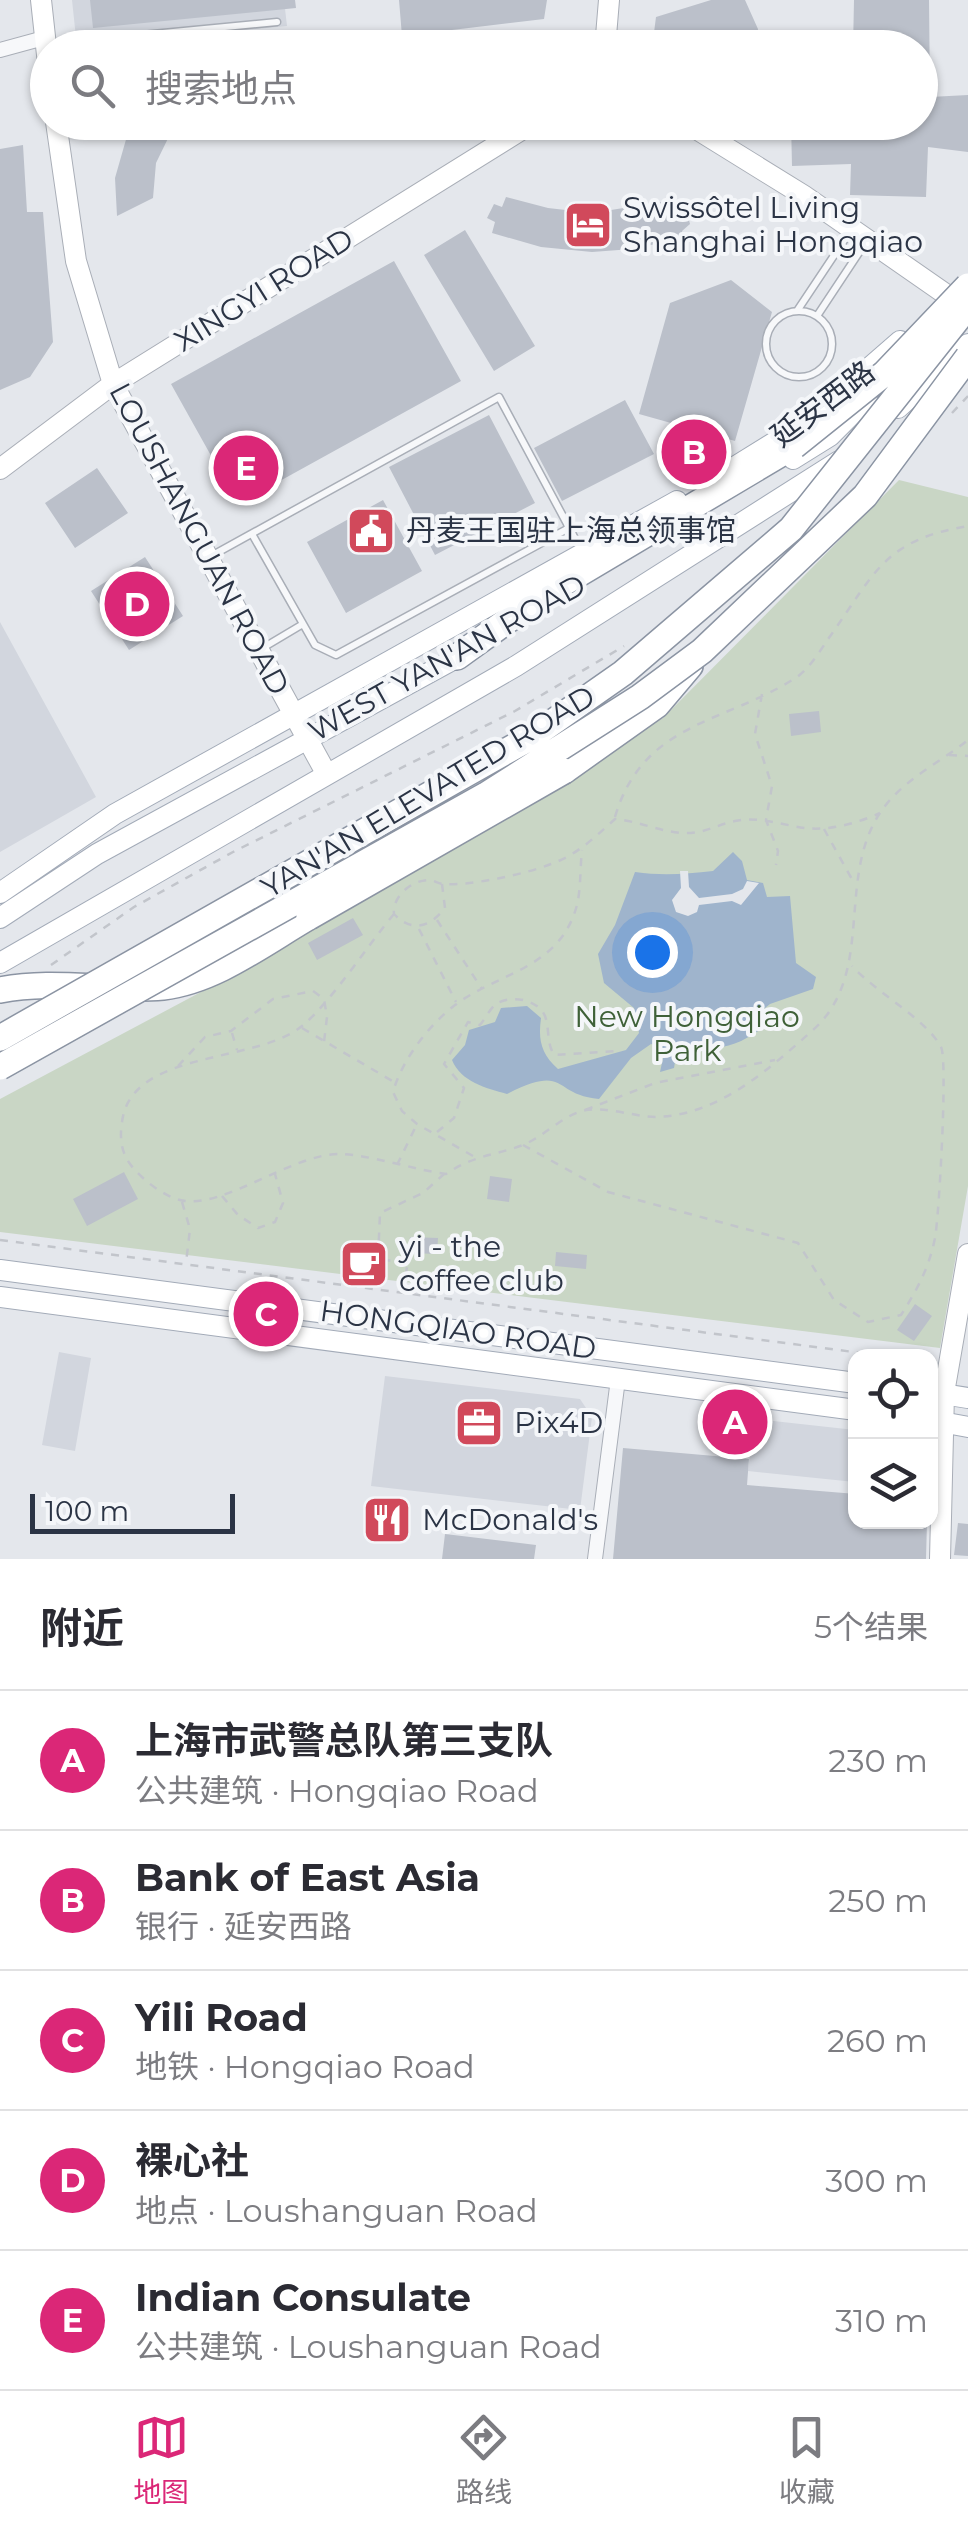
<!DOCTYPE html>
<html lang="zh">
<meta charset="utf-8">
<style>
body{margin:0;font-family:Montserrat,"Noto Sans SC",sans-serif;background:#f7f7f7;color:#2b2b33}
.controls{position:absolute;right:30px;bottom:30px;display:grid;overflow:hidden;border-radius:20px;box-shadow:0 2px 8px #0004}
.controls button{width:90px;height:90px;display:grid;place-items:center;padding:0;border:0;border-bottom:2px solid #e1e1e2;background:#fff;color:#2b2b33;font:50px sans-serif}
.scale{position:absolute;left:30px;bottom:25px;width:205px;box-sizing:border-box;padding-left:10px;border:5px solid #2b3445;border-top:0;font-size:28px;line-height:35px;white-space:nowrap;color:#2b3445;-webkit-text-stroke:8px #f4f6f9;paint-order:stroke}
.you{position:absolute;left:652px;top:952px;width:35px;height:35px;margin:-25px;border:8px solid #fff;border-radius:50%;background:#1a73e8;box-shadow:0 0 0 15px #1a73e833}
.badge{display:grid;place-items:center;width:65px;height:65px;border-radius:50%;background:#db2777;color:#fff;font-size:32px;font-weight:700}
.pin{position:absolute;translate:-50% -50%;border:5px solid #fff;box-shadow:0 2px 10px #0006}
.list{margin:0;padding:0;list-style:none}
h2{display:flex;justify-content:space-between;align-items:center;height:130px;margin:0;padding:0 40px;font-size:42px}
h2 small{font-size:32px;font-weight:400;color:#7c7c81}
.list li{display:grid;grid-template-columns:65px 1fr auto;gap:30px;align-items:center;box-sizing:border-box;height:140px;padding:0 40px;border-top:2px solid #e1e1e2}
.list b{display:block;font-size:38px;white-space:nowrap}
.list p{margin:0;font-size:32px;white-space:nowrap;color:#7c7c81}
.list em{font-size:32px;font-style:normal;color:#7c7c81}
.icon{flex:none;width:55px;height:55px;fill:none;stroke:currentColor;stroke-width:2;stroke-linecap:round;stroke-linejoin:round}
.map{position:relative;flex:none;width:968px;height:1559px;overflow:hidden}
.search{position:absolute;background:#fff;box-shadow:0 2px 8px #0004;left:30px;right:30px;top:30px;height:110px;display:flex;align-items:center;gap:25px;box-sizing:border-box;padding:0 35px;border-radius:55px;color:#7c7c81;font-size:38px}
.sheet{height:830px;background:#fff}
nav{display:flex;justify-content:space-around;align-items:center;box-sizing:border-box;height:140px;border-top:2px solid #e1e1e2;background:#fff;font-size:28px;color:#7c7c81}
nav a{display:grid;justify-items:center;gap:5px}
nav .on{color:#db2777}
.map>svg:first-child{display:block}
.built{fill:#d2d6de}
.green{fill:#c9d6c5}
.water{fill:#9fb4cc}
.pier{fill:#e4e7ec}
.building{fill:#bbc0ca}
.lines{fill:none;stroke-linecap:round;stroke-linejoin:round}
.lane-casing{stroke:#a9aeb7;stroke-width:9}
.street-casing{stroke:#a9aeb7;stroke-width:16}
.secondary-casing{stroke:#a9aeb7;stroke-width:22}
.primary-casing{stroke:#a3abb8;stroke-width:22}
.highway-casing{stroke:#8b94a3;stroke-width:28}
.path{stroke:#c2c5cb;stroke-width:2.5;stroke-dasharray:8 8;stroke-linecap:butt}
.lane{stroke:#f7f8fa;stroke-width:6}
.street{stroke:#f7f8fa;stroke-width:14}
.secondary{stroke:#fff;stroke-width:20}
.primary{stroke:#fff;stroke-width:20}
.highway{stroke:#fff;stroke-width:25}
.highway-bridge-casing{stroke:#8b94a3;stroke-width:28;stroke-linecap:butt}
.highway-bridge{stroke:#fff;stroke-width:25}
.labels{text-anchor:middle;stroke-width:8;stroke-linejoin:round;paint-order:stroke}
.poi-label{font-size:30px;fill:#2b3445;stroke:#f4f6f9;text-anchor:start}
.street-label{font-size:30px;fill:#2b3445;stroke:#f4f6f9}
.park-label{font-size:30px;fill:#3f6138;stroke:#f4f6f9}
</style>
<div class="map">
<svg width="968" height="1559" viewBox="0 0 968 1559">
<rect width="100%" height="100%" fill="#e4e7ec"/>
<path class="built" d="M72 0H284L287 26 77 47Z
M0 622 96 797 0 852Z
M59 1352 91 1358 75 1451 42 1445Z
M385 1376 580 1399 592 1417 580 1510 371 1486Z
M754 1419 855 1430V1482L748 1471Z"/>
<path class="green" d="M899 480 968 497V1186L940 1348 0 1232V1099L231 976 453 848 663 718Z"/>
<path class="water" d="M733 852 742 861 747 880 763 883 767 897 790 896 796 963 816 977 813 989 770 1004 755 1016 761 1029C733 1049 713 1052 678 1044L674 1068 660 1072 665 1049 651 1044 631 1058 599 1099C551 1095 569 1063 507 1094 486 1088 461 1082 452 1060L465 1045 469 1030 495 1022 501 1008 527 1006 541 1018C538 1040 541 1054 558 1069L626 1050 639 1033 634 1008 604 983 598 954 615 925 635 872C662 876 686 874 713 871Z"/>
<path class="pier" d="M680 871H688L689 887 699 898 732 894 743 889 747 881 759 883 741 905 732 901 699 905 697 912 688 916 676 912 672 900 681 888Z"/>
<path class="building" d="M90 0H295L296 8 93 28Z
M399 0H547L544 19 402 36Z
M711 0H745L758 29 756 48H652L656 17Z
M854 0H929L930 97 968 95V152L928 147 926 197 850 195 851 164 792 166 791 122H920V48H853Z
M131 122H176L156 163 153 198 117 216 115 178Z
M23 145 27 212H43L53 342 30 377 0 390V149Z
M506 197 548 208 592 213 674 200 676 206 686 209 690 224 682 231 684 238 632 249 592 252 541 247 492 233 495 222 487 218 494 204 502 207Z
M465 230 535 346 494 371 424 255Z
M394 261 461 381 238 504 171 384Z
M731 280 772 312 735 441 639 414 670 303Z
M625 400 654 454 562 501 534 448Z
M489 415 535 503 435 555 389 467Z
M97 468 128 513 75 548 45 503Z
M383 500 422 571 346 613 307 542Z
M145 557 183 616 129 650 91 591Z
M819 711 821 732 791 736 789 714Z
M353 918 363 935 317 960 308 943Z
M124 1172 138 1199 87 1226 73 1199Z
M490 1176 512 1179 509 1202 487 1199Z
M410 1237 438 1238 437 1254 409 1253Z
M556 1252 587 1255 586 1269 555 1266Z
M915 1304 932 1316 914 1341 897 1330Z
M623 1448 749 1459 747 1485 856 1494V1522H927L926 1559H613Z
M958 1523 968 1524V1556L954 1555Z
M445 1534 536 1545 534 1559H442Z"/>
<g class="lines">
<g class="lane-casing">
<path id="lane" d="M49 44 277 22
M797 311 851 230
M766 344a33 33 0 1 1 66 0a33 33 0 1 1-66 0Z
M817 316 866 242
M252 534 315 645 336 655 569 528
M213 555 499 397 580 548
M261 649 303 624"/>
</g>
<g class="street-casing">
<path id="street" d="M0 50 44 38
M595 1559 618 1379"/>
</g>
<g class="secondary-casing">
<path id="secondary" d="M41 0 48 64
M605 48 609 0
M56 122 76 261 113 384 326 773
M685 122 803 195 967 309
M0 469 113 384 534 122
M940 1559 944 1393 968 1254"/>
</g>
<g class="primary-casing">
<path id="primary" d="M898 408 968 344
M793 459 830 436 867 399
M728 471 807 422 900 341
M0 893 115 814 677 501
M0 918 97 854 467 652
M0 963 516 666 839 461
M0 1270 856 1383
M0 1297 856 1410
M930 1392 968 1398
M930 1420 968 1427"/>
</g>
<g class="highway-casing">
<path id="highway" d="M457 657 540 597 794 446
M564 771 657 705 690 666
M0 990C54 979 109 992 163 987 215 981 264 943 309 917"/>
</g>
<path class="path" d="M952 413 968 396
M762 694 755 734 772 786 766 820 778 851 776 865
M949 755 968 756
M615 817C643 721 727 723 797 677 811 667 821 649 831 635 876 571 885 540 968 526
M824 829 854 883
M442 884 445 908C430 927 412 933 394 914 392 897 411 880 429 880 434 880 438 884 444 884 470 886 526 874 551 864 577 855 595 837 615 819 638 821 661 832 683 833 704 834 716 825 735 821 758 816 782 825 805 828 829 831 858 823 880 813
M394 914C367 946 332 1001 302 1026 257 1064 131 1049 122 1122 119 1141 122 1157 136 1171 146 1182 164 1196 180 1200 221 1211 293 1153 340 1154 366 1154 416 1170 446 1174 474 1155 493 1156 523 1145 543 1137 561 1117 582 1111 603 1105 634 1117 657 1117 719 1115 769 1069 813 1030 880 970 830 867 890 800 911 776 943 760 968 740
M437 920 482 989
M419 929 456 1002
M51 965 134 907 233 852 515 711 624 646
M302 1028 394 1082
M232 1033 237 1050
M178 1066 205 1037 231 1031 273 999 313 991 324 999 327 1017 324 1042
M585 1110 655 1083 775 1060
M437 1132 454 1118 464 1088 444 1064 468 1022 480 1025C485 1019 490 1009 495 1005 509 994 538 999 545 1016 550 1030 546 1041 554 1055L617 1051
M523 1145 608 1192 798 1243 834 1300 868 1322 901 1315C917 1290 929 1268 935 1238 939 1217 948 1060 941 1047 926 1019 878 994 852 966
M473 1156 417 1124 402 1111 393 1092C402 1060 428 1026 455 1005 499 972 560 969 577 905 581 888 580 868 582 850
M397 1165 417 1124
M222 1196 238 1215 258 1228 275 1222 283 1203 275 1174
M182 1202 190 1229 186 1263
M0 1240 884 1356
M403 1291 408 1261 378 1260 380 1213 423 1193 444 1174"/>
<use href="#lane" class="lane"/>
<use href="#street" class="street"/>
<use href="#secondary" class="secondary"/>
<use href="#primary" class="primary"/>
<use href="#highway" class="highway"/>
<g class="highway-bridge-casing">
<path id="highway-bridge" d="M794 446 885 373 968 286
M309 917 564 771
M0 1038 533 736 623 673 791 529 968 306
M0 1067 486 795 640 697 702 651 865 496 968 357"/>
</g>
<use href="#highway-bridge" class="highway-bridge"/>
</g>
<defs>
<g id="hotel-square" transform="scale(2.5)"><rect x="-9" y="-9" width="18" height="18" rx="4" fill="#d1495b" stroke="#f4f6f9"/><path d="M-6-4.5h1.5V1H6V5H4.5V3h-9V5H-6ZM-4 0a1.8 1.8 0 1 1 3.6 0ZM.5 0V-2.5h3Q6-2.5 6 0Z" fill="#fff"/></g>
<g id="civic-square" transform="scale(2.5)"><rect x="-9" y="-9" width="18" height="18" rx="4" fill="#d1495b" stroke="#f4f6f9"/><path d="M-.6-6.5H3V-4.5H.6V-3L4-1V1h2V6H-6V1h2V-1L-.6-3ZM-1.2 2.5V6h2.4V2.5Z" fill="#fff"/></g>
<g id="cafe-square" transform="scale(2.5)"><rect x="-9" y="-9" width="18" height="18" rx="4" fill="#d1495b" stroke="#f4f6f9"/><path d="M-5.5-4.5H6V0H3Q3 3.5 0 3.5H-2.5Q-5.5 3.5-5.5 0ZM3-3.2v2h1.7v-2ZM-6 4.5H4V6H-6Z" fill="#fff"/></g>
<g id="office-square" transform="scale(2.5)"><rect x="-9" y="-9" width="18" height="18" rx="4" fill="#d1495b" stroke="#f4f6f9"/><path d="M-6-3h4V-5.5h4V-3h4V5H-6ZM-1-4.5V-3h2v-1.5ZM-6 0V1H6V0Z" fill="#fff"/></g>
<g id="restaurant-square" transform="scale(2.5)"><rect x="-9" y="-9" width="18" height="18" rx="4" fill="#d1495b" stroke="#f4f6f9"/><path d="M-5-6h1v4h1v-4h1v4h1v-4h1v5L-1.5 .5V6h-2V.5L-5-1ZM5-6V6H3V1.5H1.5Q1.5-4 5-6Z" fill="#fff"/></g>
</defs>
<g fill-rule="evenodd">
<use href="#hotel-square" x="588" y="225"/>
<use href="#civic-square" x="371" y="531"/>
<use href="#cafe-square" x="364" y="1264"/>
<use href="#office-square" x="479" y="1423"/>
<use href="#restaurant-square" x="387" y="1520"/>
</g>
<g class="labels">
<g class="poi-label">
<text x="623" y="218">Swissôtel Living<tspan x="623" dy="34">Shanghai Hongqiao</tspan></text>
<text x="406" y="541">丹麦王国驻上海总领事馆</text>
<text x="399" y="1257">yi - the<tspan x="399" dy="34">coffee club</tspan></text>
<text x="514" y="1433">Pix4D</text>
<text x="422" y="1530">McDonald's</text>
</g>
<g class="street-label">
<text transform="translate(264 290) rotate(-32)" y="10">XINGYI ROAD</text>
<text transform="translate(823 404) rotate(-37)" y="10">延安西路</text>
<text transform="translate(199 539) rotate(62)" y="10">LOUSHANGUAN ROAD</text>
<text transform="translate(447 658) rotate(-29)" y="10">WEST YAN'AN ROAD</text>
<text transform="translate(428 792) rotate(-31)" y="10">YAN'AN ELEVATED ROAD</text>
<text transform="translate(458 1330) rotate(8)" y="10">HONGQIAO ROAD</text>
</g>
<g class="park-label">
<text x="687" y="1027">New Hongqiao<tspan x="687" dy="34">Park</tspan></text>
</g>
</g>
</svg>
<div class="controls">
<button><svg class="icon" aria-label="locate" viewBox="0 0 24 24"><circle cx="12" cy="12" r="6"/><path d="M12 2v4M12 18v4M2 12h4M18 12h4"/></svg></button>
<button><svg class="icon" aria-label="layers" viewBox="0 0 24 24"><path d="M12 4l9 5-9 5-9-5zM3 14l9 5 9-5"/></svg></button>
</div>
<div class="scale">100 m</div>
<div class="you"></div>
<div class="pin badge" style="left:735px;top:1422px">A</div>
<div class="pin badge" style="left:694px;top:452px">B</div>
<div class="pin badge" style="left:266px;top:1314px">C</div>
<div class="pin badge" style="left:137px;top:604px">D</div>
<div class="pin badge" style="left:246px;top:468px">E</div>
<div class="search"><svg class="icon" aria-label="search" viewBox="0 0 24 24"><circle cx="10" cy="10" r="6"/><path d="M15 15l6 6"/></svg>搜索地点</div>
</div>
<section class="sheet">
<h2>附近<small>5个结果</small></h2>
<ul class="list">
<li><span class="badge">A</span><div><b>上海市武警总队第三支队</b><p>公共建筑 · Hongqiao Road</p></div><em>230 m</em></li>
<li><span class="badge">B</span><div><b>Bank of East Asia</b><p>银行 · 延安西路</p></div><em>250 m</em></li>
<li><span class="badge">C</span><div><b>Yili Road</b><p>地铁 · Hongqiao Road</p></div><em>260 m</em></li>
<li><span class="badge">D</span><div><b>裸心社</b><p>地点 · Loushanguan Road</p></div><em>300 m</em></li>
<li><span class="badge">E</span><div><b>Indian Consulate</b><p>公共建筑 · Loushanguan Road</p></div><em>310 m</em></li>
</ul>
</section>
<nav>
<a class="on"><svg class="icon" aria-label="map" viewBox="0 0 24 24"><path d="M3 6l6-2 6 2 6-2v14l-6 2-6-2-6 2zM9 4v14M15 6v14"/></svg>地图</a>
<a><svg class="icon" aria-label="directions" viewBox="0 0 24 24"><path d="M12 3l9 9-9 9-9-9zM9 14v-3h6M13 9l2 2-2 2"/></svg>路线</a>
<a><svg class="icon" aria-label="saved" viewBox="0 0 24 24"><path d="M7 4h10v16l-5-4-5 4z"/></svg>收藏</a>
</nav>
